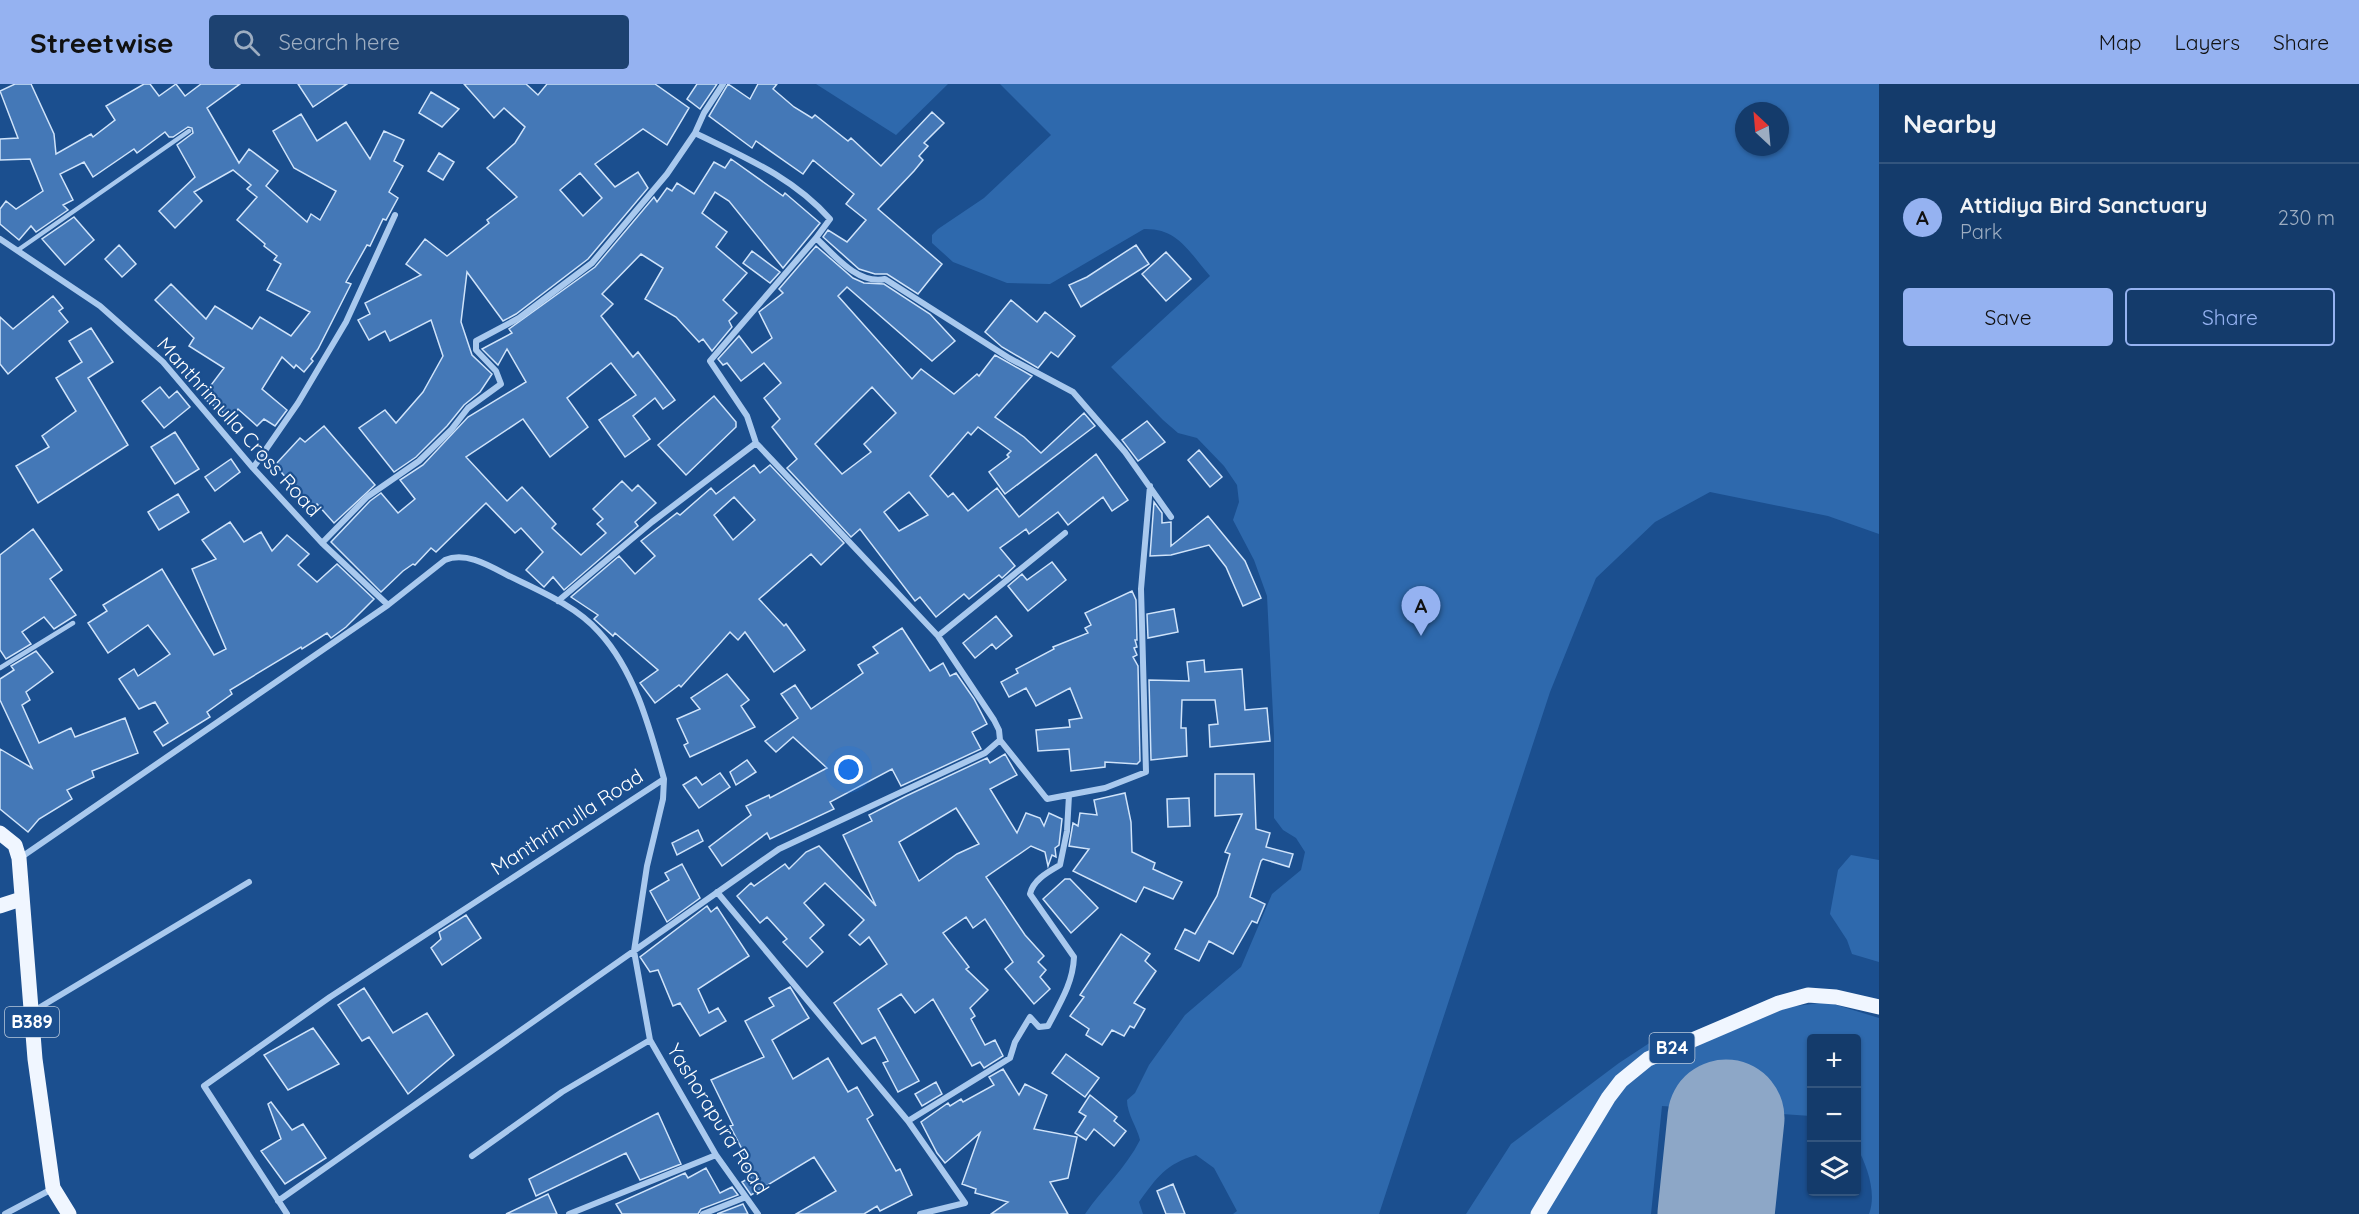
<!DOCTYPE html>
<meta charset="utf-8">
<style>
body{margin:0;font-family:Quicksand,sans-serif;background:#1d4271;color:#f1f3f6}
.controls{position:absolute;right:18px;bottom:18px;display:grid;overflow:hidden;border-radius:6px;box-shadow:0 2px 4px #0004}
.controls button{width:54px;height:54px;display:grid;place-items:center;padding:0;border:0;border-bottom:2px solid #33557e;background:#143b6b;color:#f1f3f6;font:30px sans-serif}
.compass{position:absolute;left:1735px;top:18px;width:54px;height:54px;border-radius:50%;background:#143b6b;box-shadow:0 2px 4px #0004;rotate:334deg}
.you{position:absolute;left:849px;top:686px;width:21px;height:21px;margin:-15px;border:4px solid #fff;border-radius:50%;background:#1a73e8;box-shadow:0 0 0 9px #1a73e833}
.badge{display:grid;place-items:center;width:39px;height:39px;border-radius:50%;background:#95b2f1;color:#111;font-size:20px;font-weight:700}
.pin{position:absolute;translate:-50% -50px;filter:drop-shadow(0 2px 3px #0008)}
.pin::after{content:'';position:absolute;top:32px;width:21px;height:18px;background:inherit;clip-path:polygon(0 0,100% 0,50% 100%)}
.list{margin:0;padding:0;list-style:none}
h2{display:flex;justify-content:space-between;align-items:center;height:78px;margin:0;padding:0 24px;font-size:26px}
h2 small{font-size:20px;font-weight:400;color:#9dadc1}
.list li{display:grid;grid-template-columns:39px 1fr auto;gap:18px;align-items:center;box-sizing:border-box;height:108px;padding:0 24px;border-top:2px solid #33557e}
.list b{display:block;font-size:22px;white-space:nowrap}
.list p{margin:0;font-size:20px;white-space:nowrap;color:#9dadc1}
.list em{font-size:20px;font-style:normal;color:#9dadc1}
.actions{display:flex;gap:12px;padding:18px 24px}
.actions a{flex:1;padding:14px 0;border:2px solid #95b2f1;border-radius:6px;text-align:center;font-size:21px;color:#95b2f1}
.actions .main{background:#95b2f1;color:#111}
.icon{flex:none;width:33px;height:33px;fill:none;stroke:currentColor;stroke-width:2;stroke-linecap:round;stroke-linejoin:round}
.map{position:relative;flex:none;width:1879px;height:1130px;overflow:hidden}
header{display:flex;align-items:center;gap:36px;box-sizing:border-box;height:84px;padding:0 30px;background:#95b2f1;color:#111}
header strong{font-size:28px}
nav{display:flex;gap:33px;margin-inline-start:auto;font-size:21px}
.search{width:420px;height:54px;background:#1d4271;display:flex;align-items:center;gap:15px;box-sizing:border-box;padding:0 21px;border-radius:6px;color:#9dadc1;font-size:22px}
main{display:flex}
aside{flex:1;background:#143b6b}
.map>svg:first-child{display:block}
.green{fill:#2e69ad;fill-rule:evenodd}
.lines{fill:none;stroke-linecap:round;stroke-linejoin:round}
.runway{stroke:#8da7c7;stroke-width:117}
.building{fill:#4478b7;stroke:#cfe3fa;stroke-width:1.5;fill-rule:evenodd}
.lane{stroke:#a9c9ee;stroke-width:4.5}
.street{stroke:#a9c9ee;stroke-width:6}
.primary{stroke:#f0f6ff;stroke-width:15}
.labels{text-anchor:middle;stroke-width:4.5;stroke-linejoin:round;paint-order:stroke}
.shield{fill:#1b4f8f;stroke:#bbcadd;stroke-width:1.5}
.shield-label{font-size:18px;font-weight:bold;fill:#fff}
.street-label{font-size:20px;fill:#fff;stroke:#1b4f8f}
</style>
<header>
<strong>Streetwise</strong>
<div class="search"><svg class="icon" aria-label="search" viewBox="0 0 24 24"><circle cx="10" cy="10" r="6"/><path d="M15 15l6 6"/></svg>Search here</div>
<nav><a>Map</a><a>Layers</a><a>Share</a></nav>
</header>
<main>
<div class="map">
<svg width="1879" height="1130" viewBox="0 0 1879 1130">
<rect width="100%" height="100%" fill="#1b4f8f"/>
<path class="green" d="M816 0H948L896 51Z
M1000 0H1879V450L1828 432 1710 408 1655 438 1596 494 1550 608 1379 1130H1233L1237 1127 1214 1084 1196 1071C1166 1080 1157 1093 1139 1118L1143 1130H1085C1102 1105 1126 1084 1140 1056 1137 1043 1127 1030 1127 1016L1135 1009 1149 981 1185 931 1241 883 1272 810 1301 786 1305 768 1296 754 1283 746 1274 734V651L1267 512 1254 476 1233 436 1239 418 1237 401 1224 382 1197 354 1178 349 1163 336 1111 283 1210 192C1189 168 1178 144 1144 145L1050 200 1007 199 953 178 932 159V151L938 145 984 114 1051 51ZM1744 27H1780V63H1744Z
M1851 771 1879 776V878L1852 870 1847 856 1830 830 1838 786Z
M1827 918 1879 934V1130H1869C1877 1109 1867 1082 1857 1063L1856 954H1812L1811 1032 1662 1022 1651 1130H1466L1511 1060 1619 979 1651 958 1660 977 1789 923Z"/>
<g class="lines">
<path class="runway" d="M1716 1130 1726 1034"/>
</g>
<path class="building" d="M15 0H31L54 50 56 70 91 50 93 53 115 36 106 22 144 0H150L159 12 176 0 185 12 201 0H240L207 24 239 79 249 65 278 87 266 102 307 138 311 130 320 136 336 107 294 84 273 47 301 30 317 57 346 38 370 75 384 47 404 56 394 77 403 82 389 108 398 114 386 136 383 135 370 162 367 161 346 198 351 200 318 265 311 275 313 277 304 288 296 281 294 284 282 273 262 305 287 326 275 342 264 335 257 342 238 325 231 334 202 313 224 284 189 262 194 254 155 216 171 200 206 235 215 222 252 245 260 233 291 252 310 228 267 206 281 180 274 176 277 172 264 162 265 160 237 136 257 113 247 105 251 101 233 86 194 108 202 117 175 144 159 127 195 93 177 61 193 49 192 44 188 43 173 53H169L165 48 137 69 134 65 93 93 84 78 60 90 73 116 63 121 68 126 36 148 31 142 19 156 0 140V125L6 117 16 125 43 107 30 75 0 76V55L18 54 0 7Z
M298 0H347L313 23Z
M464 0H526L538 11 547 0H655L689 24 667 61 643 45 595 80 615 103 638 88 648 104 588 175 516 230 503 237 467 188 461 238 472 271 492 290 480 308 464 321 447 342 416 373 394 388 359 344 385 326 396 339 423 308 443 272 431 236 390 257 385 247 369 256 358 236 370 230 365 219 421 191 406 180 425 155 447 172 489 139 487 136 517 113 487 84 515 59 525 43 504 24 494 34ZM580 89 602 114 583 132 560 106Z
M697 0H717L700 25 687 15Z
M728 0 750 15 758 0H777L773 5 794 23 812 34 815 31 848 57 851 54 881 82 932 28 944 39 924 59 928 62 919 72 923 76 914 87 878 125 942 180 918 210 887 190H875L859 185 823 153 828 146 847 158 866 136 846 120 854 110 813 76 803 90 756 57 752 64 709 32Z
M431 8 459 25 442 43 419 29Z
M439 69 454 78 443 96 428 87Z
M731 75 783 112 785 109 820 139 783 184 729 117 715 108 702 129 727 148 716 163 747 189 723 216 737 229 729 237 732 243 712 267 703 255 699 258 676 233 645 215 663 184 641 170 602 210 613 220 601 232 633 273 638 268 675 316 663 325 655 314 633 332 650 355 625 373 599 336 636 311 611 279 567 314 588 343 550 373 523 335 466 373 507 417 522 403 556 440 552 444 581 471 606 449 597 440 603 435 593 425 622 397 632 407 638 401 656 419 635 438 638 442 564 506 553 493 544 503 526 486 543 468 521 444 515 449 486 419 436 468 431 464 415 481 413 480 403 487 381 508 331 458 370 417 381 409 398 429 415 415 400 396 423 381 468 333 526 298 507 265 498 281 482 265 512 249 509 245 595 183 654 113 657 118 667 104 672 107 677 99 694 110 714 78 725 84Z
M74 133 94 156 65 181 42 155Z
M119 161 136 180 122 193 105 175Z
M1136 161 1149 180 1081 223 1069 201 1087 193Z
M816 162 853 194 864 199 884 200 930 230 955 257 932 277 847 203 838 212 912 295 921 285 954 310 977 290 979 292 995 271 1032 292 995 333 1024 353 1041 369 1084 329 1095 342 1005 410 989 388 1009 373 1007 371 1011 367 978 343 971 351 968 348 930 392 948 413 953 409 968 427 997 404 1019 433 1096 370 1128 416 1112 427 1103 413 1068 441 1058 428 1029 450 1026 445 1000 464 1015 482 1002 494 999 491 969 515 964 510 936 533 920 513 915 517 860 445 851 453 787 384 797 375 772 343 780 335 764 314 781 299 764 279 741 297 727 279 723 281 718 275 739 252 752 269 772 254 759 228 783 209 779 205ZM872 303 896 329 864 360 871 368 842 390 815 360ZM909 408 928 431 899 447 884 428Z
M752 167 780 188 770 199 743 179Z
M1166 168 1191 195 1166 217 1142 190Z
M53 212 63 224 59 227 68 238 8 290 0 280V233L13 245Z
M1011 216 1037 238 1045 228 1075 252 1058 273 1051 268 1038 284 1002 263 985 248Z
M91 244 113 278 88 294 128 361 38 419 16 382 49 363 42 352 76 327 56 294 82 278 69 257Z
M160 303 169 314 177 307 190 323 164 344 142 317Z
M714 312 736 338V343L686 391 658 361Z
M1147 337 1165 358 1138 377 1122 356Z
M324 342 375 401 334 439 317 420 313 425 275 381 300 354 305 358Z
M175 348 199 385 175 400 151 363Z
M1199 366 1222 393 1210 403 1188 376Z
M231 375 240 388 215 407 205 393Z
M754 381 760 389 770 381 844 459 821 481 811 470 759 515 784 542 786 540 805 566 774 588 745 548 738 556 730 548 681 603 679 601 655 619 640 599 658 586 615 549 613 552 594 535 598 531 571 513 619 472 635 490 655 472 641 457 677 429 680 431 711 404 716 410ZM734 413 755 436 733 456 714 431Z
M178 410 189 428 159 446 148 428Z
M1154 418 1162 429V439L1171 438V462L1208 432 1245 477 1261 514 1243 522 1226 483 1209 461 1171 471 1150 472Z
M230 438 244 458 261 448 272 467 287 451 309 470 298 481 317 498 337 480 374 515 346 543 331 554 327 549 302 565 301 563 230 606 232 610 207 628 210 633 163 662 154 648 168 639 155 618 139 625 119 595 134 585 138 592 170 570 148 541 108 569 88 539 107 527 103 521 162 485 214 571 226 565 192 485 216 475 202 456Z
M33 445 62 486 50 495 76 531 54 545 44 533 22 548 31 560 6 575 0 566V471Z
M1052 478 1066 496 1028 527 1008 502 1022 490 1027 496Z
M1132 507 1136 516 1137 556H1135L1137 563 1134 564 1137 571 1133 573 1138 582 1140 677 1137 680 1105 678V683L1071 687 1069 665 1038 667 1036 646 1070 643 1069 636 1082 634 1070 604 1036 622 1026 604 1009 613 1001 598 1018 589 1016 585 1054 565 1053 563 1088 549 1085 544 1091 541 1085 529Z
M1174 525 1178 548 1148 554 1147 530Z
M996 532 1012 552 996 565 992 560 975 574 963 559Z
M902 544 930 587 943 579 950 592 956 589 974 615 987 640 972 648 981 665 901 702 892 685 830 718 834 725 770 755 767 749 722 782 709 763 751 731 746 722 769 711 770 714 827 684 793 653 776 668 765 657 798 634 781 610 795 601 811 625 863 589 858 581 878 569 873 563Z
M36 567 53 588 26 608 30 616 22 621 39 659 71 644 75 653 125 634 138 669 92 687 94 693 67 706 72 715 39 735 28 748 0 725V665L32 684 0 616V595L14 586 11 582Z
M1204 576 1205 588 1242 585 1245 626 1267 624 1270 657 1210 663 1209 641 1218 640 1215 616H1182L1181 644H1186L1187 672 1151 676 1149 596 1189 597 1187 578Z
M727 590 749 616 741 622 755 643 690 673 684 661 688 659 677 635 700 625 691 614Z
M1005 670 1017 691 990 705 1017 749 1026 729 1040 734 1044 742 1049 729 1062 735 1059 761 1055 764 1056 773 1052 771 1048 782 1045 768 1031 762 986 793 1025 851 1044 872 1038 878 1046 886 1040 893 1050 905 1034 920 1005 885 1013 878 985 835 973 844 966 833 943 849 969 883 966 885 988 906 970 924 975 932 971 935 985 961 995 956 1003 972 984 984 980 978 972 982 933 915 915 929 901 910 878 925 919 997 898 1008 883 979 888 977 875 953 862 960 834 919 887 880 869 853 860 861 849 851 864 836 825 799 804 819 824 841 810 854 823 868 807 883 783 858 787 855 767 833 760 839 737 812 751 799 754 802 785 780 789 785 806 768 819 762 876 822 843 751 872 737 869 731 906 712 987 674 990 679ZM956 724 979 760 957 770 919 797 899 758Z
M747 676 756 688 736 701 730 688Z
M720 689 730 703 699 724 683 701 696 693 702 701Z
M1215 690H1254L1256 745 1270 749 1266 763 1293 770 1289 783 1263 775 1261 777 1250 813 1265 820 1257 839 1252 837 1233 870 1209 857 1199 877 1175 865 1185 845 1195 850 1217 812 1230 770 1225 768 1242 730 1215 732Z
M1125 709 1131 738 1132 768 1155 779 1153 785 1182 798 1173 815 1144 803 1136 818 1073 787 1089 765 1069 762 1073 739 1078 742 1080 729 1097 731 1094 716Z
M1189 714 1190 742 1168 743 1167 715Z
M698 746 703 757 677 771 672 759Z
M682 780 700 814 667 838 650 807 669 796 665 789Z
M1065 795H1070L1098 824 1071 849 1043 815Z
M707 822 711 828 717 823 749 872 698 905 709 929 718 924 726 937 700 952 680 919 673 922 658 886 650 888 640 873Z
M466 831 481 854 442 881 431 864 441 855 439 848Z
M1121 850 1150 870 1145 877 1156 887 1134 919 1145 925 1134 944 1130 942 1124 952 1112 946 1102 961 1086 951 1089 945 1070 932 1084 913 1080 911Z
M790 903 809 934 772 956 793 995 828 974 848 1008 857 1003 873 1031 867 1035 896 1087 900 1085 912 1111 880 1127 877 1122 864 1130H796L836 1107 814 1073 751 1111 742 1098 751 1093 740 1072 744 1069 730 1042 733 1041 711 996 764 973 745 937 774 922 769 914Z
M364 904 393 949 427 929 454 971 408 1010 369 953 362 957 338 921Z
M313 944 339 980 288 1006 264 971Z
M1066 970 1099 994 1085 1013 1052 989Z
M1003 985 1019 1011 1025 1000 1047 1011 1034 1045 1077 1053 1068 1094 1050 1098 1068 1130H991L1008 1118 975 1109 976 1105 962 1100 980 1049 945 1079 937 1069 921 1038 948 1019 950 1022 961 1015 963 1018 994 1001 989 993Z
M936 998 942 1010 922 1022 915 1010Z
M1090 1011 1117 1033 1114 1037 1126 1047 1114 1062 1094 1045 1086 1056 1075 1049 1086 1032 1079 1028Z
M271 1018 292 1046 303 1040 326 1074 285 1100 261 1067 281 1055 268 1020Z
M658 1029 681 1080 640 1096 626 1069 536 1112 529 1095Z
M706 1084 720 1109 732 1103 738 1111 701 1125 698 1130H622L616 1120 685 1089 688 1094Z
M1173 1100 1185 1130H1166L1157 1107Z
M548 1110 557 1130H506Z
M743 1120 748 1130H717Z"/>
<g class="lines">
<path class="lane" d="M18 166 189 47
M0 584 73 539"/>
<path class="street" d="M695 49C744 73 793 93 830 135L816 154C834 171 858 201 885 195L1009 274 1073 308 1125 368 1171 433
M0 155 100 222 163 278 253 384 322 459 388 521
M756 359 747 332 710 277 816 154
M253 384 298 319 346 238 395 131
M322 459 367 413 419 377 451 346 468 324 501 300 496 287 476 266V257L519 234 592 179 667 90 695 49 704 29 723 0
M938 552 1065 449
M1000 656 1047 715 1105 704 1146 688 1141 505 1150 402
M20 774 388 521 445 476C466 467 490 482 509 492 540 507 576 522 599 548 635 587 650 645 664 695L330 913 204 1002 287 1130
M717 808 908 1037 965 1119 920 1130
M32 928 249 798
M650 956 716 1071 758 1130
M908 1037 1010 974 1015 958 1030 933 1039 943 1048 942C1060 919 1073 899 1074 873L1030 810C1033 796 1048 788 1060 781L1067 747 1069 711
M472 1072 562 1008 650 956 634 867 647 782 663 715 664 695
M278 1117 779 765 985 669 1000 656 999 646 994 636 938 552 756 359 652 438 558 517
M5 1130 52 1105
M569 1130 716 1071
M703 1130 746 1113"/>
<path class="primary" d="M0 749 15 761 19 774 35 975 53 1104 69 1130
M0 822 21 815
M1538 1130 1608 1014 1621 997 1648 975 1779 919 1808 911 1836 913 1879 923"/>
</g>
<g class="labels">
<g class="shield">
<rect x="5" y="923" width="54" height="30" rx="4.5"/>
<rect x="1649.5" y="949" width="45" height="30" rx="4.5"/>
</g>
<g class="shield-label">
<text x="32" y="944">B389</text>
<text x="1672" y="970">B24</text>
</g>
<g class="street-label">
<text transform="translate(239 343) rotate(48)" y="7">Manthrimulla Cross Road</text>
<text transform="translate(567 738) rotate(-33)" y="7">Manthrimulla Road</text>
<text transform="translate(718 1035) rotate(58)" y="7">Yashorapura Road</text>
</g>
</g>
</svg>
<div class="controls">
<button>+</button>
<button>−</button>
<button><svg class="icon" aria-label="layers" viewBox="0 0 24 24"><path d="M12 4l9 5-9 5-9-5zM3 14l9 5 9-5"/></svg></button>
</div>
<svg class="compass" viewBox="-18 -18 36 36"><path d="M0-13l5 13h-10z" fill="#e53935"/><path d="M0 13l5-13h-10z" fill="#9dadc1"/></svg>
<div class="you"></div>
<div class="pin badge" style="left:1421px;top:552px">A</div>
</div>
<aside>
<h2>Nearby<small></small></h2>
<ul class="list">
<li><span class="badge">A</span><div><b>Attidiya Bird Sanctuary</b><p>Park</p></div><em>230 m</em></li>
</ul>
<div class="actions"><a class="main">Save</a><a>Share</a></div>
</aside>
</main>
